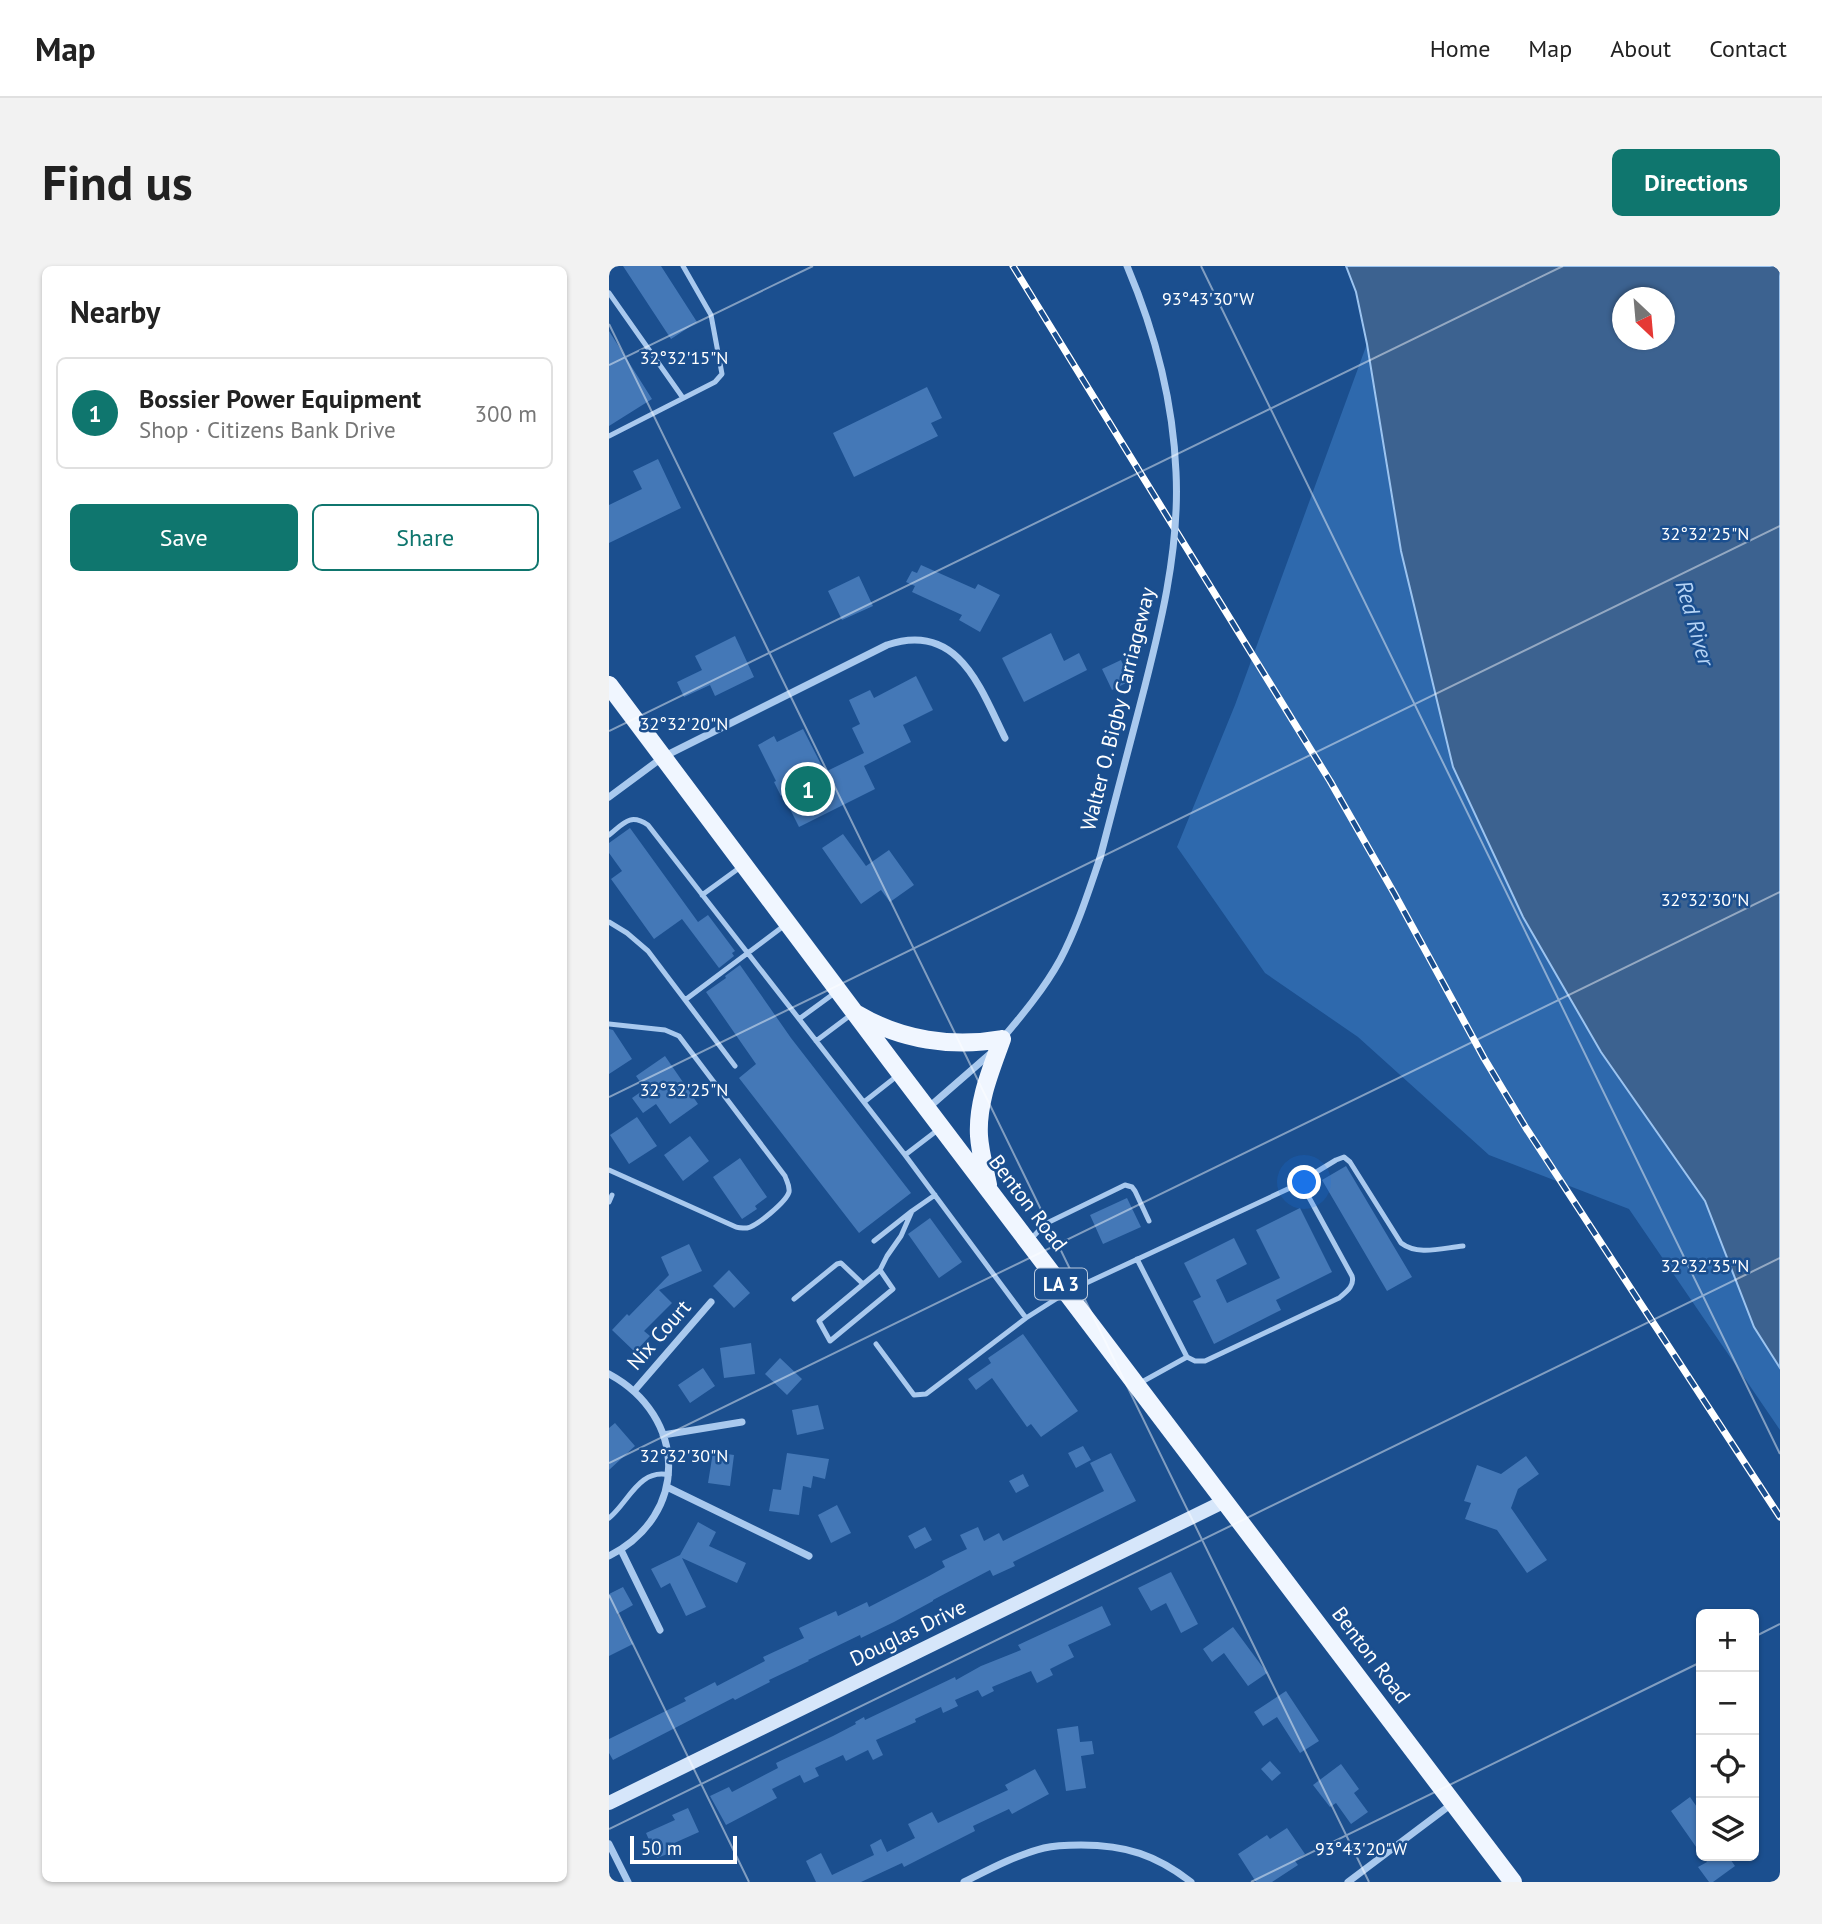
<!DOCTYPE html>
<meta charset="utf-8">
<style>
body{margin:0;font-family:"PT Sans",sans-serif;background:#f2f2f2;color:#222}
.controls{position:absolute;right:21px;bottom:21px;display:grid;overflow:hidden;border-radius:10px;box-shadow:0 2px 5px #0004}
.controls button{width:63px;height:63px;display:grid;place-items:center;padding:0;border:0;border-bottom:2px solid #e0e0e0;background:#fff;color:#222;font:35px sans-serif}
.compass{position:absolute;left:1003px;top:21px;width:63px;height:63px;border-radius:50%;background:#fff;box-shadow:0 2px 5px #0004;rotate:154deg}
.scale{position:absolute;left:21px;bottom:18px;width:107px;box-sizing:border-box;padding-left:7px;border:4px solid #fff;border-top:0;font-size:19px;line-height:24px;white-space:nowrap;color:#fff;-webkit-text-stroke:5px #1b4f8f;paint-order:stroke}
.you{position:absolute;left:696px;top:917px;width:24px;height:24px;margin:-18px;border:5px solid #fff;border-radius:50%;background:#1a73e8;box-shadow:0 0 0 10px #1a73e833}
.badge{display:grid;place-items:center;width:46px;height:46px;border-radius:50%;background:#0f766e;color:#fff;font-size:23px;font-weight:700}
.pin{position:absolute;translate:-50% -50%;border:4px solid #fff;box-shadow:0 2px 7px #0006}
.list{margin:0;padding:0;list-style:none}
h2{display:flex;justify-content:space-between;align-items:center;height:91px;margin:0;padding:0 28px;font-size:30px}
h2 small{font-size:23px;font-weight:400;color:#767676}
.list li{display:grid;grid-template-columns:46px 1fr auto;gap:21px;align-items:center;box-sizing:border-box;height:112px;margin:0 14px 14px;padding:0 14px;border:2px solid #e0e0e0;border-radius:10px}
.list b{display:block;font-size:26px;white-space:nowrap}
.list p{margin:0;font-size:23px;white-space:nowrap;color:#767676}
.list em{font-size:23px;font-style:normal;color:#767676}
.actions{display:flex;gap:14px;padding:21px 28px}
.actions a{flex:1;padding:16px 0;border:2px solid #0f766e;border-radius:10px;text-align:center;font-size:24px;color:#0f766e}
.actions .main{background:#0f766e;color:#fff}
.icon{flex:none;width:38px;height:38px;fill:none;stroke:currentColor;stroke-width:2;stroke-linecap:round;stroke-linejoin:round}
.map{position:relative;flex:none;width:1171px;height:1616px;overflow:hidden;border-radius:10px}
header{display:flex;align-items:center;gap:42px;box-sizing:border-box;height:98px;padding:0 35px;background:#fff;border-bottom:2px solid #e0e0e0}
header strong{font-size:33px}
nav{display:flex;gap:38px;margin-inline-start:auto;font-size:24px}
.intro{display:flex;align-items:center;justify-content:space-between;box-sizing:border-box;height:168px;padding:0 42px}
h1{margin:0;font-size:49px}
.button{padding:18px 32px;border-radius:10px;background:#0f766e;color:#fff;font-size:24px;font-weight:700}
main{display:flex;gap:42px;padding:0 42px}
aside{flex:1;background:#fff;border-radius:10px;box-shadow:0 2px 5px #0004}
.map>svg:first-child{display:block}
.green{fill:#2e69ad}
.water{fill:#3c6290;stroke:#9cc4f0;stroke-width:2;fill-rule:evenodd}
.building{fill:#4478b7}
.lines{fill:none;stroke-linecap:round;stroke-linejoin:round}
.lane{stroke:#a9c9ee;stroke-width:5}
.street{stroke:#a9c9ee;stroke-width:7}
.secondary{stroke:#d6e6fa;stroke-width:14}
.primary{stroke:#f0f6ff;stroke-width:18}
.rail-casing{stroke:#fff;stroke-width:7}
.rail{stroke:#1b4f8f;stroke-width:4.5;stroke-dasharray:13;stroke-linecap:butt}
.street-bridge{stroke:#a9c9ee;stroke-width:7}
.ticks{fill:none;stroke:#fff;stroke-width:2;stroke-opacity:0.45}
.labels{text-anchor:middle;stroke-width:5;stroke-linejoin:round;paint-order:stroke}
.shield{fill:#1b4f8f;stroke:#bbcadd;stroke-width:2}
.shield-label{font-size:19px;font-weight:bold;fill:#fff}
.street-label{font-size:21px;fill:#fff;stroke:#1b4f8f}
.water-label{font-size:23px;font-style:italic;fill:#b5d3f5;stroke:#1b4f8f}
.ticks-label{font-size:18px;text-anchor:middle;fill:#fff;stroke:#1b4f8f;stroke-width:5;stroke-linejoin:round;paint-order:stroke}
</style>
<header>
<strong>Map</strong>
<nav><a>Home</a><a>Map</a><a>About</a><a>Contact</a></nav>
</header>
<div class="intro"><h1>Find us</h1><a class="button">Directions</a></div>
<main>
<aside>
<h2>Nearby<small></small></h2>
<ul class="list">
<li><span class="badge">1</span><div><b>Bossier Power Equipment</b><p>Shop · Citizens Bank Drive</p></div><em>300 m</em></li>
</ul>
<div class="actions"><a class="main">Save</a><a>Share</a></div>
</aside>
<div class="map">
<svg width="1171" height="1616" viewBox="0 0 1171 1616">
<rect width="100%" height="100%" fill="#1b4f8f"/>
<path class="green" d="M759 75 792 285 844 501 992 786 1096 935 1145 1061 1171 1102V1164L1020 943 880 889 749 771 656 707 568 581 626 439Z"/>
<path class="water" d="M737 0H1171V1102L1145 1061 1096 935 992 786 914 651 844 501 792 285 758 78 747 26ZM1014 32H1056V74H1014Z"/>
<path class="building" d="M14 0H52L88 56 62 73Z
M0 65 43 133 0 160Z
M318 121 333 152 322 157 329 170 245 211 224 167Z
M49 193 72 242 0 277V239L33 223 24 205Z
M312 299 366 323 369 318 391 329 371 366 350 354 353 349 303 326 306 320 297 316 303 305 308 307Z
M250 310 264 340 233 354 219 325Z
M442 367 455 395 470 387 478 404 415 436 393 392Z
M126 370 145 411 106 430 101 419 75 431 68 416 93 404 86 390Z
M512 394 521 415 503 424 493 403Z
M307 410 324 444 294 459 302 476 255 500 266 523 190 561 174 529 172 530 165 516 167 515 149 479 165 470 168 476 194 463 216 506 255 487 243 462 251 458 240 434 261 424 265 432Z
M21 562 89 656 99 649 126 685 123 687 125 690 110 702 73 653 45 673 2 613 13 605 0 587V577Z
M234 568 257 600 280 584 305 619 281 636 272 624 252 638 213 582Z
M131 699 182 772 302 927 250 967 130 812 147 798 97 726 117 712 116 710Z
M0 763 4 764 23 793 0 808Z
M56 790 89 838 61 858 47 838 34 847 23 832 36 823 27 810Z
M28 851 48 880 20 898 1 869Z
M81 870 100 895 74 915 55 889Z
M131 892 158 931 146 940 148 943 133 953 104 911Z
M737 900 803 1011 778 1025 713 914Z
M518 932 532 961 494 978 481 949Z
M691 942 723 1006 667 1034 672 1044 605 1078 584 1035 592 1031 575 997 625 972 638 998 607 1014 618 1037 671 1012 647 964Z
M321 952 353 996 330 1012 299 968Z
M80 978 93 1005 50 1024 63 1037 35 1065 41 1070 26 1086 3 1064 18 1048 20 1050 60 1009 52 991Z
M120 1004 141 1027 125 1042 104 1020Z
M414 1068 469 1145 432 1171 422 1158 418 1161 383 1112 367 1124 359 1113 382 1097 379 1092Z
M142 1077 146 1108 115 1112 111 1082Z
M171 1092 193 1113 178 1129 156 1108Z
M94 1102 106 1120 81 1137 69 1119Z
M209 1139 215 1163 188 1169 183 1144Z
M6 1157 26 1180 0 1204V1162Z
M474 1180 482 1194 467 1202 459 1187Z
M104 1186 125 1189 121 1220 99 1217Z
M178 1187 220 1193 216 1213 204 1210 202 1222 194 1220 190 1249 160 1245 164 1223 172 1224Z
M502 1187 527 1235 404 1296 406 1300 384 1310 381 1304 324 1334V1335L285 1356 252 1372 251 1369 199 1394 200 1395 160 1414 161 1416 126 1434 124 1432 4 1494 0 1487V1473L77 1435 75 1432 106 1416 108 1420 156 1395 154 1391 195 1372 190 1362 227 1345 229 1350 258 1336 260 1341 320 1310 336 1301 333 1295 358 1283 351 1269 369 1261 375 1275 390 1267 394 1275 495 1225 481 1197Z
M917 1190 930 1208 909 1223 902 1242 938 1294 918 1307 888 1264 856 1253 862 1237 855 1235 868 1199 892 1208Z
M414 1208 420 1220 407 1227 400 1215Z
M228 1239 242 1267 222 1277 209 1249Z
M89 1256 107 1266 100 1280 137 1297 128 1317 73 1292 97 1341 77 1350 61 1317 52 1322 42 1303 71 1289Z
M316 1261 323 1274 306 1283 299 1270Z
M562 1306 589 1358 572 1367 557 1337 542 1345 529 1322Z
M14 1321 24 1339 8 1348 24 1378 0 1390V1328Z
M493 1340 502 1359 459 1379 465 1391 441 1403 444 1409 428 1417 422 1405 383 1421 385 1425 373 1431 369 1424 346 1434 349 1440 334 1447 332 1441 306 1453 307 1456 267 1474 274 1489 264 1494 259 1484 237 1495 234 1489 206 1502 210 1510 195 1517 191 1509 163 1523 168 1532 117 1559 101 1530 120 1521 123 1526 169 1502 167 1497 224 1470 247 1458 246 1456 255 1451 256 1454 346 1411 347 1414 372 1400 412 1384 409 1379Z
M624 1361 658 1407 639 1420 615 1387 603 1396 594 1383Z
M677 1425 710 1475 691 1487 668 1451 654 1460 645 1446Z
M469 1460 471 1476 483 1475 485 1488 472 1490 477 1522 457 1525 448 1463Z
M661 1495 672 1507 663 1515 652 1503Z
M732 1498 750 1523 745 1527 759 1546 742 1558 727 1537 721 1541 704 1519Z
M426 1503 440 1528 403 1548 400 1543 364 1560 366 1565 295 1601 293 1597 252 1616H207L197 1595 212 1587 223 1609 265 1589 261 1579 272 1573 278 1586 306 1572 299 1558 323 1546 329 1557 399 1524 396 1519Z
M1081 1531 1092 1547V1588L1062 1545Z
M79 1542 90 1566 63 1578 66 1585 48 1592 37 1567 66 1554 63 1549Z
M678 1562 696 1588 686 1595 689 1599 663 1616H647L629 1588 658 1569 661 1573Z
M1093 1590H1119L1126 1600 1104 1616H1100L1089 1601 1098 1596Z"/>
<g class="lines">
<path class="lane" d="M0 27 74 132
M0 170 106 116 113 108 102 49 74 0
M0 569C15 557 21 547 39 559L296 889 417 1052 458 1026 681 922 727 894 735 891 741 896 792 977C809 990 833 982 854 980
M93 629 133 600
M0 656 18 667 39 685 126 800
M76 734 176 659
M190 753 227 726
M0 758 56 764 70 770 176 910C178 916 181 920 180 926 177 936 148 960 138 962 136 962 129 962 127 961L0 904
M207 775 243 748
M255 836 288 810
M296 889 330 863
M0 936 3 929
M422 973 436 958 516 919 523 921 526 925 540 955
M265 975 303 945
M528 993 578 1091 586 1095H596L730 1032C737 1026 746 1020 743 1010L691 915
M271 1004 210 1055 221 1075 284 1023 271 1004 278 990 292 970 303 945 326 929
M185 1033 228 998 232 997 254 1018
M267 1078 305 1129 317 1128 417 1052
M531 1117 578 1091
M0 1252C19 1237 30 1202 60 1209"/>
<path class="street" d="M0 531 54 491 278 379C349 355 371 421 396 472
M393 773C414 748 435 723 451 694 468 662 479 627 491 592
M319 842 381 788
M0 1108C78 1150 81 1249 0 1290
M25 1125 102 1036
M54 1169 133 1156
M58 1221 200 1290
M12 1284 51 1364
M0 1578 19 1616
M355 1616C381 1603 407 1589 435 1582 447 1579 460 1579 472 1579 517 1579 547 1589 582 1616
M739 1616 844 1537"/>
<path class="secondary" d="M0 1537 616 1235"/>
<path class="primary" d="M0 419 282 795 904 1616
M248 748C292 774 343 782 393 773
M379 919C376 903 371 886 370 870 368 836 382 804 393 773"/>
<g class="rail-casing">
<path id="rail" d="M404 0 721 515 785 627 875 792 917 862 1171 1251"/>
</g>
<use href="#rail" class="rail"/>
<path class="street-bridge" d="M491 592C504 543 517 493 530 443 550 366 571 286 567 206 564 135 546 66 518 0"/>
</g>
<path class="ticks" d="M592 0 1171 1188M0 58 760 1616M0 99 204 0M0 465 954 0M0 831 1171 260M0 1197 1171 626M0 1329 140 1616M1145 1371 1171 1358M0 1563 1171 992M642 1616 1092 1396"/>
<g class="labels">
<rect class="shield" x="426" y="1002.5" width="52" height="31" rx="5"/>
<g class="shield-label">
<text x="452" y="1025">LA 3</text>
</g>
<g class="street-label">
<text transform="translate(509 443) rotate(-76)" y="7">Walter O. Bigby Carriageway</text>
<text transform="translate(419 937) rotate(53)" y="7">Benton Road</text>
<text transform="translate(50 1069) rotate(-49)" y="7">Nix Court</text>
<text transform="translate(299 1367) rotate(-26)" y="7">Douglas Drive</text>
<text transform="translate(762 1389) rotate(53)" y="7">Benton Road</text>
</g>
<g class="water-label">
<text transform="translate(1086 357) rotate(74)" y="8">Red River</text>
</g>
</g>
<g class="ticks-label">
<text x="599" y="39">93°43'30"W</text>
<text x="75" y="98">32°32'15"N</text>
<text x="1096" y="274">32°32'25"N</text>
<text x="75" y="464">32°32'20"N</text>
<text x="1096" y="640">32°32'30"N</text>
<text x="75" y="830">32°32'25"N</text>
<text x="1096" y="1006">32°32'35"N</text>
<text x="75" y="1196">32°32'30"N</text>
<text x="752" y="1589">93°43'20"W</text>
</g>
</svg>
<div class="controls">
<button>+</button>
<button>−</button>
<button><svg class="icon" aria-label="locate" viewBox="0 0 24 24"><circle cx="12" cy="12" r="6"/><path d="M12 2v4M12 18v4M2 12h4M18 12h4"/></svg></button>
<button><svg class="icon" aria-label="layers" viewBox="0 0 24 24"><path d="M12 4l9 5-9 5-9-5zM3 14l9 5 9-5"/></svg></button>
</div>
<svg class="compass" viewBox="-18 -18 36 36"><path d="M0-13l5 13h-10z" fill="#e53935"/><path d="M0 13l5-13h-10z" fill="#767676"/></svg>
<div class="scale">50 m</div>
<div class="you"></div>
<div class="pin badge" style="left:199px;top:523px">1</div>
</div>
</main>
